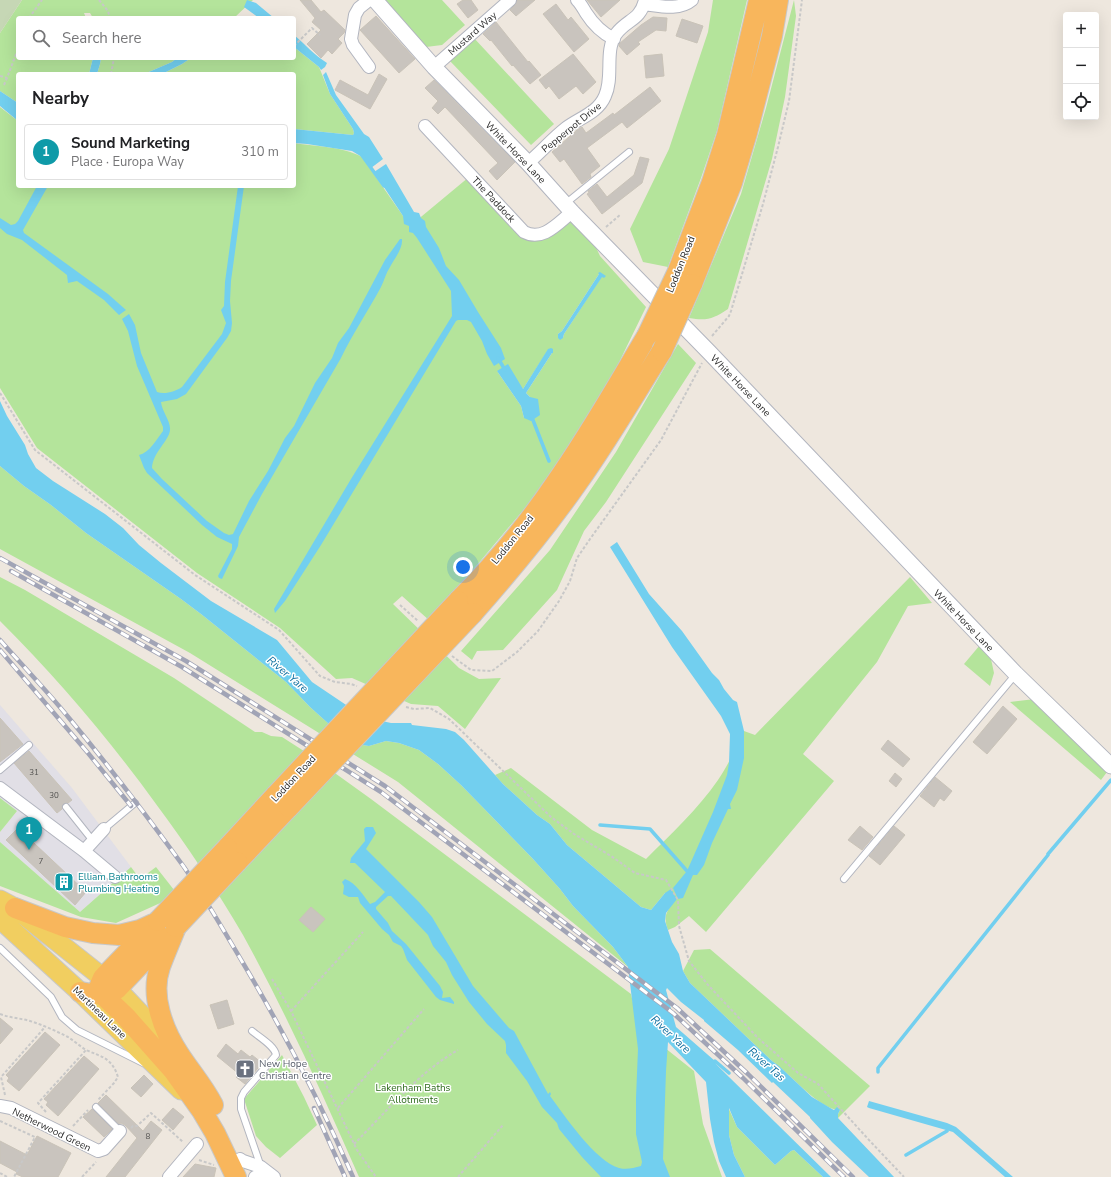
<!DOCTYPE html>
<meta charset="utf-8">
<style>
body{margin:0;font-family:"Nunito Sans",sans-serif;background:#f2f2f2;color:#202124}
.controls{position:absolute;right:12px;top:12px;display:grid;overflow:hidden;border-radius:4px;box-shadow:0 4px 16px #0002}
.controls button{width:36px;height:36px;display:grid;place-items:center;padding:0;border:0;border-bottom:1px solid #e0e0e0;background:#fff;color:#202124;font:20px sans-serif}
.you{position:absolute;left:463px;top:567px;width:14px;height:14px;margin:-10px;border:3px solid #fff;border-radius:50%;background:#1a73e8;box-shadow:0 0 0 6px #1a73e833}
.badge{display:grid;place-items:center;width:26px;height:26px;border-radius:50%;background:#0b8043;color:#fff;font-size:13px;font-weight:700}
.pin{position:absolute;translate:-50% -33px;filter:drop-shadow(0 1px 2px #0008)}
.pin::after{content:'';position:absolute;top:21px;width:14px;height:12px;background:inherit;clip-path:polygon(0 0,100% 0,50% 100%)}
.list{margin:0;padding:0;list-style:none}
h2{display:flex;justify-content:space-between;align-items:center;height:52px;margin:0;padding:0 16px;font-size:17px}
h2 small{font-size:13px;font-weight:400;color:#757577}
.list li{display:grid;grid-template-columns:26px 1fr auto;gap:12px;align-items:center;box-sizing:border-box;height:56px;margin:0 8px 8px;padding:0 8px;border:1px solid #e0e0e0;border-radius:4px}
.list b{display:block;font-size:15px;white-space:nowrap}
.list p{margin:0;font-size:13px;white-space:nowrap;color:#757577}
.list em{font-size:13px;font-style:normal;color:#757577}
.icon{flex:none;width:22px;height:22px;fill:none;stroke:currentColor;stroke-width:2;stroke-linecap:round;stroke-linejoin:round}
.map{position:relative;flex:none;width:1111px;height:1177px;overflow:hidden}
.search{position:absolute;background:#fff;box-shadow:0 4px 16px #0002;left:16px;top:16px;width:280px;height:44px;display:flex;align-items:center;gap:10px;box-sizing:border-box;padding:0 14px;border-radius:4px;color:#757577;font-size:15px}
.panel{position:absolute;background:#fff;box-shadow:0 4px 16px #0002;left:16px;top:72px;width:280px;height:116px;border-radius:4px}
.map>svg:first-child{display:block}
.industrial{fill:#e1dfe6}
.green{fill:#b4e49b;fill-rule:evenodd}
.cemetery{fill:#c6d7b5}
.water{fill:#72cfef}
.lines{fill:none;stroke-linecap:round;stroke-linejoin:round}
.stream{stroke:#72cfef;stroke-width:3.5}
.building{fill:#c9c4be;stroke:#c9c3b8}
.service-casing{stroke:#b2b5bf;stroke-width:8}
.minor-casing{stroke:#b2b5bf;stroke-width:14}
.tertiary-casing{stroke:#b2b5bf;stroke-width:17}
.primary-casing{stroke:#c8c8c8;stroke-width:21}
.trunk-casing{stroke:#c8c8c8;stroke-width:22}
.path{stroke:#c8c8c8;stroke-width:2;stroke-dasharray:3 2;stroke-linecap:butt}
.service{stroke:#fff;stroke-width:6}
.minor{stroke:#fff;stroke-width:12}
.tertiary{stroke:#fff;stroke-width:15}
.primary{stroke:#f1ce60;stroke-width:19}
.trunk{stroke:#f8b65c;stroke-width:20}
.rail-casing{stroke:#a1a4b6;stroke-width:4.5}
.rail{stroke:#fff;stroke-width:3;stroke-dasharray:9;stroke-linecap:butt}
.trunk-bridge-casing{stroke:#c8c8c8;stroke-width:22;stroke-linecap:butt}
.trunk-bridge{stroke:#f8b65c;stroke-width:20}
.labels{text-anchor:middle;stroke-width:3;stroke-linejoin:round;paint-order:stroke}
.number-label{font-size:8px;fill:#535250}
.street-label{font-size:10px;fill:#2c2c2c;stroke:#fff}
.culture-label{font-size:10px;fill:#0d838f;stroke:#fff;text-anchor:start}
.worship-label{font-size:10px;fill:#5b616d;stroke:#fff;text-anchor:start}
.park-label{font-size:10px;fill:#2c6a1a;stroke:#fff}
.water-label{font-size:11px;font-style:italic;fill:#0d6e9f;stroke:#fff}
</style>
<div class="map">
<svg width="1111" height="1177" viewBox="0 0 1111 1177">
<rect width="100%" height="100%" fill="#eee7de"/>
<path class="industrial" d="M0 705 72 788 131 867 80 912 0 842V832L17 811 0 798Z"/>
<path class="green" d="M22 0H253L234 18H93L90 13H84L86 18H18V58H93L89 74H18V103L0 91V33Z
M386 0H442L465 25 442 45 426 47 383 2Z
M713 0H747L717 131 701 178 668 267 643 262 630 229 669 149 708 32Z
M794 0 796 16 785 97 772 159 728 309C713 319 707 321 689 318L741 194 766 108Z
M473 37 554 124 531 145 449 60Z
M294 47 319 67 330 94 353 129 354 133 353 135 294 129V74H162L182 64 191 58H294Z
M101 58H177L172 62 144 74H97L100 64Z
M0 107 18 121V186H294V143C317 147 342 146 362 157L410 226 469 177 525 237 569 217 591 237 600 256 646 307 606 389 546 483 430 621 402 596 393 604 459 668 479 679 501 678 465 729 438 706 411 704 352 678 336 679 280 628 197 573 37 448 0 388ZM599 274 602 276 564 334 563 338 558 334 562 331ZM548 350 552 353 526 393 530 397 524 418 521 406 497 371 523 389Z
M678 344 696 363 606 502 584 531 557 590 503 650 477 651 472 660 461 651 550 550 616 452Z
M0 466 24 486 51 505 86 533 181 599 201 614 286 682 310 707 350 743 369 746 386 741 399 743 419 750 438 764 461 785 533 859 560 889 573 906 613 947 628 967 398 782 190 653 0 549Z
M0 577 25 590 174 678 255 732H262L271 736 282 737 307 753 371 799 631 994 637 1020 655 1040 694 1071 703 1124 722 1177H359C323 1095 286 1013 243 935 217 890 187 846 156 804 109 739 57 678 0 621Z
M910 577 932 603 908 606 877 662 803 754 834 781 706 932 689 916 675 927 668 930C663 916 666 913 674 901L665 893 651 910 641 907 567 845 550 824 537 815 503 784 495 775 511 768 592 830 646 859C671 834 698 809 718 780 729 764 736 747 744 731L755 735Z
M980 645 991 659 994 673 990 686 964 664Z
M1035 699 1107 772 1101 780 1010 702Z
M0 798 17 811 0 832Z
M0 842 80 912 131 867 140 879 156 867 178 895 116 923 81 917 0 886Z
M710 949 870 1086 838 1118V1114L840 1110C819 1110 790 1073 772 1061L690 983 683 971 694 950Z
M282 1055 304 1097 317 1125 280 1158 266 1147 256 1136 244 1099Z
M728 1107 737 1127 775 1165 791 1151 794 1150 823 1177H745L734 1155 729 1135Z"/>
<path class="cemetery" d="M0 0H22L0 33Z"/>
<path class="water" d="M247 0 256 3 274 18H259L244 7Z
M294 35C305 44 314 55 327 63L325 67 321 70 319 67 294 47Z
M93 58H101L100 64 97 74H89Z
M177 58H191L182 64 162 74H144L172 62Z
M326 72 336 95 364 134 369 137 383 159 371 168 362 157 352 151 307 144 294 143V129L353 135 354 133 353 129 330 94 323 75Z
M0 91 18 103V121L0 106Z
M386 164 414 212 419 213 421 218 425 221 426 227 439 248 446 266 459 280 478 312 501 348 505 359 494 366 487 354 482 341 471 322 467 320H458L456 321 321 545 285 601 275 613 274 609 351 479 452 316 451 291 417 238 413 233 409 232V226L404 224 403 216 374 172Z
M37 186H48L23 230 24 233 108 294 126 310 119 315 104 300 77 281 68 283 67 275 22 240 7 234 0 228V218L11 225 15 224 18 221Z
M238 186H244L231 281 230 301 232 323 231 331 227 338 186 394 177 399 161 402C162 412 171 421 170 430 169 441 153 452 152 468L162 479 207 521 224 533 229 535 233 534 249 501 268 471 285 438 294 426 315 383 332 358 338 343 349 328 385 260 400 239H402C403 249 394 259 390 267 386 273 384 281 381 287 368 311 353 333 341 358L262 494 239 537 238 546 222 579 219 578 218 576 232 549V544L217 537 202 525 147 473 144 468 139 455C149 453 157 439 163 431V427L137 366 128 331 122 319 129 314 135 325 141 353 157 392C165 395 176 391 182 387L222 334 226 323 221 310 224 306 225 282Z
M600 272 606 276 604 278 602 277 564 334 563 338 560 340 558 338V334L562 331 599 274 598 273Z
M551 348 553 349V353H552L526 393 530 397 538 399 540 415 531 421 524 418 521 406 497 371 508 364 523 389 548 349Z
M0 401 7 416 25 445 28 454 36 468 53 481 105 514 123 528 139 545 161 563 211 601 277 640 312 682 364 717 391 723H411L412 725 446 729 455 732 464 740 503 784 537 815 550 824 567 845 641 907 651 910 665 893 671 889 677 899 666 913 665 921 672 942 679 954 683 971 690 983 772 1061 779 1066 812 1097 832 1109 834 1110 837 1107 840 1110 838 1114V1118L894 1177H869L832 1142 810 1118V1117L773 1082 772 1083 738 1050 704 1021V1020L681 1002 667 988 666 990 676 1027 715 1061 716 1064 729 1077 831 1177H823L794 1150 791 1151 775 1165 737 1127 729 1108V1135L734 1155 745 1177H726L719 1161 714 1142 710 1119 706 1082 668 1042 666 1071 663 1159 670 1177H601L582 1157 559 1129 557 1123 542 1107 527 1081 506 1053V1045L505 1041 487 1024 469 1002 452 975 446 962 433 946 428 935 391 896H388L376 907V909L388 923 392 931 406 944 440 986 443 992 442 998 450 997 454 1002V1004L440 1000 436 997 407 960 403 949 401 946 393 942 389 935 382 929 360 903 358 897H349L343 894 344 886 342 882 345 879C357 884 362 894 370 904L375 902 385 892 355 863H350L351 858 365 841 364 829 366 827H373L376 833 366 849 419 902 432 917 473 986 509 1028 514 1031 547 1092 548 1094 550 1092 551 1094 550 1096C565 1116 595 1161 619 1168 627 1170 633 1168 641 1166L642 1162 636 1134V1098L638 1049 628 967 613 947 573 906 560 889 533 859 461 785 438 764 419 750 399 743 386 741 369 746 350 743 310 707 286 682 201 614 181 599 86 533 51 505 24 486 0 466Z
M617 542 649 594 682 631 712 673 719 680 724 689 733 700 737 702 744 731V758L737 790 730 804 731 809H728L712 843 704 865 697 875H693L683 898 678 899 673 888 687 871 713 812 727 775 729 763 730 734 721 716 672 647 610 547Z
M869 1101 947 1123 956 1127 1013 1177H1005L953 1132 869 1108 867 1107Z"/>
<g class="lines">
<path class="stream" d="M361 154 384 186
M498 358 505 370
M531 415 549 461
M600 825 650 829 687 871
M1048 854 1111 780
M715 1061 729 1073
M878 1072V1068L1048 855
M906 1155 947 1131"/>
</g>
<path class="building" d="M300 0H311L321 12 324 10 345 30 344 33 338 39 342 43 332 54 328 50 321 58 307 44 321 30 312 22 315 18Z
M463 0H471L478 10 468 18 457 4Z
M517 0H535L516 16 510 10 515 5Z
M587 0H620L601 17Z
M556 4 568 20 571 17 589 39 574 52 543 14Z
M376 16 415 59 399 73 360 30Z
M653 17 667 18 666 31 656 30 638 42 640 44 627 55 619 46V44L641 25Z
M682 19 703 26 697 43 676 36Z
M496 22 528 62 529 61 541 75 530 84 513 65 512 66 491 40 490 41 483 34Z
M573 54 596 82 583 94 576 86 559 99 549 86 546 89 539 80Z
M662 54 664 76 646 78 644 56Z
M379 74 387 79 370 109 335 90 340 80 368 95Z
M434 80 515 162 497 180 489 171 498 163 445 107 438 114 432 108 438 101 425 88Z
M650 87 661 101 627 128 622 122 587 148 600 166 590 174 591 177 582 184 564 159 560 162 552 152 577 130 582 127 586 133 613 113 614 115Z
M640 157 649 159 642 183 602 214 587 194 589 193 588 191 597 184 607 197 634 175Z
M1003 706 1017 719 987 754 973 742Z
M0 718 23 744 0 762Z
M888 740 910 759 903 767 881 749Z
M29 751 72 800 68 803 63 804 62 809 57 813 14 763Z
M895 773 902 779 896 787 889 781Z
M935 777 952 791 944 801 940 798 934 807 920 796Z
M860 826 873 837 862 850 848 840Z
M894 826 905 835 880 865 869 856Z
M18 828 86 892 75 905 6 840Z
M311 907 325 919 313 932 299 920Z
M227 1000 234 1024 218 1029 210 1005Z
M0 1018 13 1029 0 1044Z
M45 1032 60 1045 19 1091 7 1081 9 1078 6 1075Z
M226 1044 238 1054 241 1050 250 1057 252 1055 262 1063 245 1084 236 1077 239 1074 217 1056Z
M84 1056 99 1069 58 1116 46 1105 48 1102 44 1099Z
M144 1075 153 1084 141 1097 131 1088Z
M106 1095 143 1131 151 1121 162 1130 125 1177H106L137 1138 125 1125 121 1123 119 1124 98 1103Z
M173 1108 184 1117 173 1130 162 1120Z
M92 1109 112 1129 104 1137 83 1117Z
M37 1136 71 1153 58 1177H23L16 1174 17 1172 0 1163V1141L27 1155Z
M195 1164 216 1168 214 1177H183Z"/>
<g class="lines">
<g class="service-casing">
<path id="service" d="M565 204 629 152
M0 770 29 745
M66 807 93 841
M104 829 135 803
M844 879 1016 674
M0 948 51 997 62 1017 77 1030 143 1063
M252 1031C259 1037 275 1046 276 1055L244 1092 241 1098V1109L261 1167
M96 1107 120 1131"/>
</g>
<g class="minor-casing">
<path id="minor" d="M369 0 359 8 355 15 351 39 353 45 369 67
M577 0C581 4 583 8 586 13 593 24 602 33 614 39
M644 4C660 6 679 11 692 0
M434 67 510 0
M425 126 524 232C543 242 558 223 572 212
M528 163C541 152 552 139 566 128 579 118 598 113 605 96 614 77 604 51 616 34 627 19 640 21 645 0
M0 788 84 851 115 877
M84 851 104 829
M0 1106 11 1108 98 1151 104 1149 120 1131
M240 1159 243 1161 261 1167 274 1177
M169 1177 197 1144
M255 1177 262 1174 271 1175"/>
</g>
<g class="tertiary-casing">
<path id="tertiary" d="M375 0 434 67 528 163 572 212 709 352 1016 674 1111 766"/>
</g>
<g class="primary-casing">
<path id="primary" d="M0 900 15 908 117 989 171 1046
M0 919 80 992 181 1090"/>
</g>
<g class="trunk-casing">
<path id="trunk" d="M678 271 712 182 727 135 759 0
M692 284 732 183 747 133 772 36 778 0
M458 601C492 567 528 524 555 484 589 436 617 386 647 336
M473 613C510 571 546 528 578 482 608 440 634 395 662 351
M227 848 276 795
M237 862 289 807
M15 908 65 927 93 933 119 935 140 930 153 924
M158 921 103 978 100 985 102 994 126 1017 173 1070 202 1111 215 1133 236 1177
M176 927C171 940 165 953 160 967 150 995 163 1030 179 1054 190 1071 204 1087 213 1105
M80 992C93 995 104 995 117 989L169 934"/>
</g>
<path class="path" d="M99 0 108 11 110 18
M29 18 42 0
M294 46 312 28 320 35
M111 74 114 58
M0 76 7 78 18 49
M4 85 7 78
M606 227 621 214
M712 336 729 316 731 311 763 204 778 147 789 101 802 0
M0 393 35 450 195 575 279 630 320 676 335 682 351 684 357 686
M400 605 418 621
M452 656 471 670 492 671 517 652 538 631 559 601 570 581 577 558 590 539 661 440 702 363
M406 707 414 709 430 708 449 719 551 817 574 834 611 856 635 873 666 880 678 900 679 926 689 961 708 985 758 1038 798 1073 818 1084 869 1140 904 1177
M272 979 291 1011 357 1150 376 1177
M291 1011 363 932
M0 1014C10 1018 20 1018 30 1021 43 1025 56 1031 68 1037 74 1041 80 1046 86 1050 102 1057 112 1058 118 1077L114 1083 98 1100
M5 1095 1 1077 45 1027
M338 1108 424 1009
M46 1112 38 1103 86 1050
M0 1121 35 1137 14 1177
M73 1126 88 1110
M131 1128 133 1126H137L151 1113 183 1142
M354 1144C386 1112 419 1072 458 1050
M199 1160 214 1165
M0 1173 7 1177
M82 1177 96 1162
M458 1177 503 1125"/>
<use href="#service" class="service"/>
<use href="#minor" class="minor"/>
<use href="#tertiary" class="tertiary"/>
<use href="#primary" class="primary"/>
<use href="#trunk" class="trunk"/>
<g class="rail-casing">
<path id="rail" d="M0 558 186 661 385 786 677 1008 748 1074 853 1177
M11 571 182 667 381 792 673 1013 743 1078 844 1177
M0 640C23 666 47 691 69 718 109 766 147 816 184 867 205 898 224 931 243 963 284 1032 321 1104 353 1177
M0 650 88 753 131 806
M314 1108 345 1177"/>
</g>
<use href="#rail" class="rail"/>
<g class="trunk-bridge-casing">
<path id="trunk-bridge" d="M647 336 678 271
M662 351 692 284
M276 795 458 601
M289 807 473 613
M158 921 227 848
M176 927 237 862"/>
</g>
<use href="#trunk-bridge" class="trunk-bridge"/>
</g>
<defs>
<g id="building-square" transform="scale(1)"><rect x="-9" y="-9" width="18" height="18" rx="4" fill="#0f9aa8" stroke="#fff"/><path d="M-4-6H4V6H1V3H-1V6H-4ZM-2.5-4.3h1.7v1.8h-1.7ZM.8-4.3h1.7v1.8H.8ZM-2.5-1h1.7V.8h-1.7ZM.8-1h1.7V.8H.8Z" fill="#fff"/></g>
<g id="church-square" transform="scale(1)"><rect x="-9" y="-9" width="18" height="18" rx="4" fill="#6b7280" stroke="#fff"/><path d="M-1.2-6h2.4v3.5h3.3v2.4h-3.3V6h-2.4V-.1h-3.3v-2.4h3.3Z" fill="#fff"/></g>
</defs>
<g fill-rule="evenodd">
<use href="#building-square" x="64" y="882"/>
<use href="#church-square" x="245" y="1069"/>
</g>
<g class="labels">
<g class="number-label">
<text x="34" y="775">31</text>
<text x="54" y="798">30</text>
<text x="41" y="864">7</text>
<text x="148" y="1139">8</text>
</g>
<g class="street-label">
<text transform="translate(472 33) rotate(-41)" y="4">Mustard Way</text>
<text transform="translate(571 127) rotate(-39)" y="4">Pepperpot Drive</text>
<text transform="translate(516 152) rotate(46)" y="4">White Horse Lane</text>
<text transform="translate(494 199) rotate(47)" y="4">The Paddock</text>
<text transform="translate(680 264) rotate(-68)" y="4">Loddon Road</text>
<text transform="translate(741 385) rotate(46)" y="4">White Horse Lane</text>
<text transform="translate(512 539) rotate(-51)" y="4">Loddon Road</text>
<text transform="translate(964 620) rotate(46)" y="4">White Horse Lane</text>
<text transform="translate(293 778) rotate(-47)" y="4">Loddon Road</text>
<text transform="translate(100 1012) rotate(44)" y="4">Martineau Lane</text>
<text transform="translate(52 1129) rotate(26)" y="4">Netherwood Green</text>
</g>
<g class="culture-label">
<text x="78" y="880">Elliam Bathrooms<tspan x="78" dy="12">Plumbing Heating</tspan></text>
</g>
<g class="worship-label">
<text x="259" y="1067">New Hope<tspan x="259" dy="12">Christian Centre</tspan></text>
</g>
<g class="park-label">
<text x="413" y="1091">Lakenham Baths<tspan x="413" dy="12">Allotments</tspan></text>
</g>
<g class="water-label">
<text transform="translate(288 674) rotate(40)" y="4">River Yare</text>
<text transform="translate(671 1034) rotate(43)" y="4">River Yare</text>
<text transform="translate(767 1064) rotate(41)" y="4">River Tas</text>
</g>
</g>
</svg>
<div class="controls">
<button>+</button>
<button>−</button>
<button><svg class="icon" aria-label="locate" viewBox="0 0 24 24"><circle cx="12" cy="12" r="6"/><path d="M12 2v4M12 18v4M2 12h4M18 12h4"/></svg></button>
</div>
<div class="you"></div>
<div class="pin badge" style="left:29px;top:850px;background:#0f9aa8">1</div>
<div class="search"><svg class="icon" aria-label="search" viewBox="0 0 24 24"><circle cx="10" cy="10" r="6"/><path d="M15 15l6 6"/></svg>Search here</div>
<section class="panel">
<h2>Nearby<small></small></h2>
<ul class="list">
<li><span class="badge" style="background:#0f9aa8">1</span><div><b>Sound Marketing</b><p>Place · Europa Way</p></div><em>310 m</em></li>
</ul>
</section>
</div>
